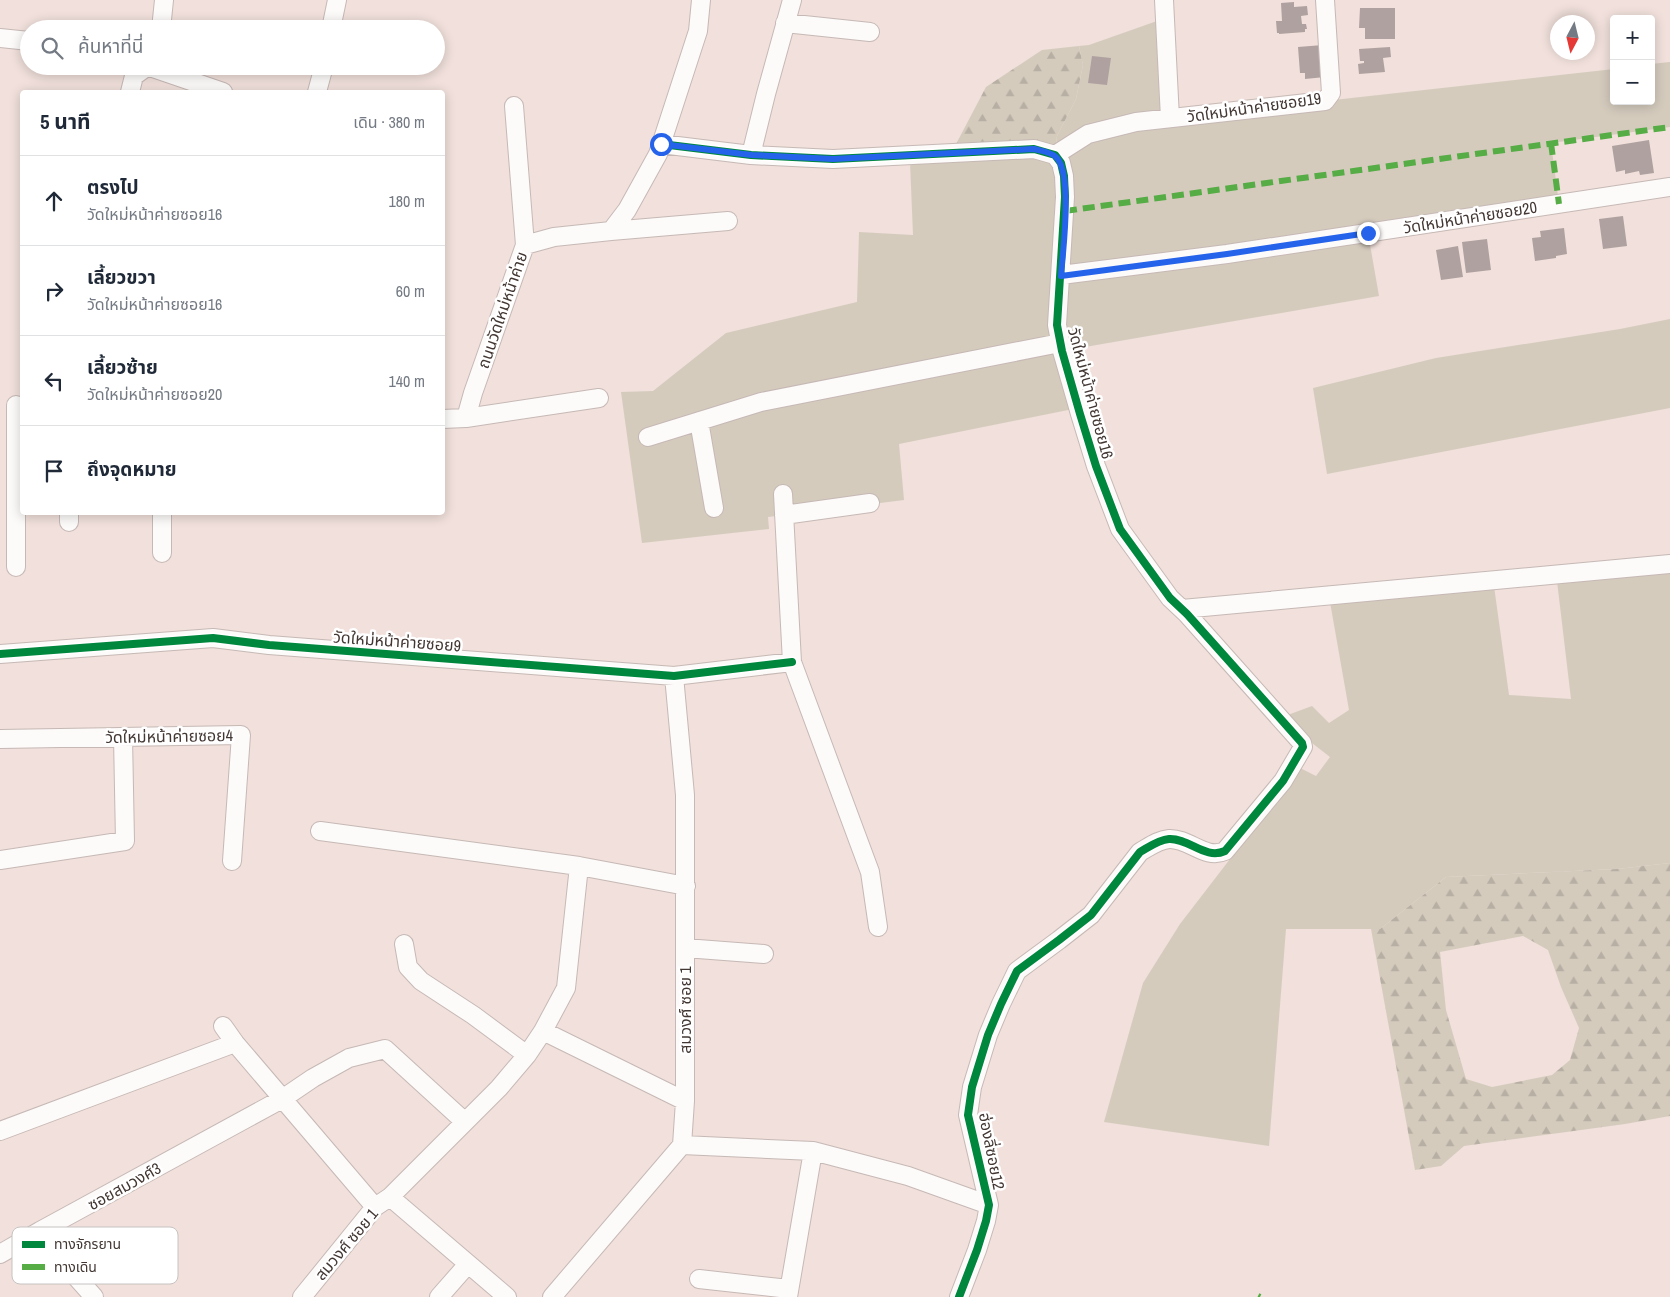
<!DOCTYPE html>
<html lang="th">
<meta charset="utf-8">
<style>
body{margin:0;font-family:"Archivo Narrow","Noto Sans Thai",sans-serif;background:#f2f2f3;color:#1f2937}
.controls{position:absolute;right:15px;top:15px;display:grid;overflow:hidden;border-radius:5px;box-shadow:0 2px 12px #0003}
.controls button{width:45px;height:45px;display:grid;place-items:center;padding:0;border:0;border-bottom:1px solid #e0e1e3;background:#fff;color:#1f2937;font:25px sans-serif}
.compass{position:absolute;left:1550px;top:15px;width:45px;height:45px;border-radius:50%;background:#fff;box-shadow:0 2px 12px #0003;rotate:187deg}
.stop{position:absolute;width:15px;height:15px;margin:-11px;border:4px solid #2563eb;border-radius:50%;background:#fff}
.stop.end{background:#2563eb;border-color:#fff;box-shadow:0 1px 5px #0008}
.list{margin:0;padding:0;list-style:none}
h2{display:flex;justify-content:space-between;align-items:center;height:65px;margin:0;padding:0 20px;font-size:21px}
h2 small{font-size:16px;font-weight:400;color:#747a83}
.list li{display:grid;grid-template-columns:32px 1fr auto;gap:15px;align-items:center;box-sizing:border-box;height:90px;padding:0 20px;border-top:1px solid #e0e1e3}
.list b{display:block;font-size:19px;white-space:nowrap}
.list p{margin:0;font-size:16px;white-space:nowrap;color:#747a83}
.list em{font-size:16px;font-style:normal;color:#747a83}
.icon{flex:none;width:28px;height:28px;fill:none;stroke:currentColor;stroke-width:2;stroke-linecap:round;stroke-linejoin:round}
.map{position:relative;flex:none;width:1670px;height:1297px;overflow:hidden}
.search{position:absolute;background:#fff;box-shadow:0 2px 12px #0003;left:20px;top:20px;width:425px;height:55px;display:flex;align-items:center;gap:12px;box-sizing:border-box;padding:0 18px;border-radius:28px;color:#747a83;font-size:19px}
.panel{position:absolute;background:#fff;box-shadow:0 2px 12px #0003;left:20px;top:90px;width:425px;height:425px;border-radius:5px}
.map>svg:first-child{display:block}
.grass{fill:#d4cbbd}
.forest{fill:url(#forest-firs);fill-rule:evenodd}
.building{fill:#afa1a0}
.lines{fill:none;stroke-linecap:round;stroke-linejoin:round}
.minor-casing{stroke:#c6b9b5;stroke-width:20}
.minor{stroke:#fdfafa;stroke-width:18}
.quiet{stroke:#56ac45;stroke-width:6;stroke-dasharray:12 6;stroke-linecap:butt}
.cycleway-casing{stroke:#fff;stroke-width:11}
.cycleway{stroke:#00873e;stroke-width:8}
.route{stroke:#2563eb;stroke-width:6}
.labels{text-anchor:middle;stroke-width:5;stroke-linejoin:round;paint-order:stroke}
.street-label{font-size:16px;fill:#423733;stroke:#fff}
.key{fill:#fff;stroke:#c6c3c2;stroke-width:1}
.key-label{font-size:14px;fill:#423733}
</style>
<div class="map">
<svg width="1670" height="1297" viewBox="0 0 1670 1297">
<defs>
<pattern id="forest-firs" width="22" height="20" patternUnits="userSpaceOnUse" patternTransform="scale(1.25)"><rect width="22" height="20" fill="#d4cbbd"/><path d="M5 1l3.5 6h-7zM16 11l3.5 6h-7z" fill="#b7afa3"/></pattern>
</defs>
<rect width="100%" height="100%" fill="#f1e0db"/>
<path class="grass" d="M1157 21 1171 118 1614 69V101H1651V64L1670 62V127L1551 143 1559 204 1368 233 1379 296 1062 351 1078 408 899 444 904 500 768 517 769 529 642 543 621 392 653 391 726 333 857 302 859 232 913 235 910 162 1055 155 1057 136 1076 99 1083 65 1079 46 1089 45Z
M1670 319V408L1327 474 1313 388 1436 358 1620 329Z
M1670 570V863L1617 869 1446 877 1380 929H1286L1269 1146 1104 1122 1143 983 1180 924 1300 768 1316 776 1330 757 1312 743 1285 716 1312 706 1329 723 1349 710 1330 602 1494 586 1509 695 1571 699 1557 581Z"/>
<path class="forest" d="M1079 46 1083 65 1076 99 1057 136 1055 155 955 146 986 87 1042 50Z
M1670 863V1116L1625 1124 1464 1146 1441 1166 1415 1170 1371 929H1380L1446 877 1617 869ZM1523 936 1548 950 1561 987 1579 1028 1570 1060 1552 1075 1492 1087 1466 1079 1446 1010 1440 952Z"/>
<path class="building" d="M1294 2V7L1307 6 1308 15 1301 16 1302 24H1306L1307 29H1305V32L1279 34V33H1277L1276 21H1282L1281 3Z
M1360 8H1395V39H1365V28H1359Z
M1323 45 1325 77 1305 79V73H1300L1298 47Z
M1390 47 1391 57 1383 58 1385 72 1359 74 1358 64 1364 63V61H1360L1359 49Z
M1092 56 1111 58 1107 85 1088 83Z
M1649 140 1654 173 1640 175 1639 171 1625 174V170L1616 172 1612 146Z
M1623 216 1627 246 1603 249 1599 219Z
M1564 228 1567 254 1556 256V258L1535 261 1532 238 1541 237 1540 231Z
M1487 239 1491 270 1466 273 1462 242Z
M1458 246 1463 277 1441 280 1436 250Z"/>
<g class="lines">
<g class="minor-casing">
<path id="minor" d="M1164 0 1170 118
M785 23 870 32
M161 29 164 0
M331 29 337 0
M0 38 29 41
M147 66 223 92
M130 92 134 76 148 66
M317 92 324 66
M514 106 525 245
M661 144 751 155 833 159 1034 149 1055 155 1061 163 1064 176 1065 197 1057 325 1062 351 1080 414 1096 466 1120 529 1170 598 1187 614 1302 743 1303 747 1283 781 1225 851C1205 860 1189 838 1169 839 1158 840 1149 847 1140 852L1091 915 1059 940 1017 971 1001 1004 988 1035 972 1087 968 1115 989 1205 986 1221 977 1250 959 1297
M751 155 766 94 792 0
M1055 155 1088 134 1136 122 1325 101 1331 93 1325 0
M611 231 728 221
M1061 275 1227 254 1670 187
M466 418 599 398
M442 419 466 418 473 393 525 245 554 237 611 231 627 210 658 154 698 31 701 0
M699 421 714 508
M648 437 761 402 1060 343
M783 494 792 662 870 872 878 927
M784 515 870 503
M69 522V512
M162 553V512
M16 567V405
M1182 609 1670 564
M0 654 213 638 269 645 674 676 792 662
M0 739 241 735 232 861
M320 831 579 866
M0 860 125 841 123 737
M404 944 408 967 421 981 473 1015 527 1055
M685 948 764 954
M223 1026 235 1043 375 1207
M543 1031 685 1101
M0 1131 235 1043
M682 1145 813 1151 908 1176 989 1205
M390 1197 499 1088 527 1055 543 1031 566 988 579 866 686 886
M0 1254 40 1231
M699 1279 789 1289
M94 1297 54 1252 40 1231 282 1099 313 1078 349 1058 385 1049 465 1122
M302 1297 375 1207 390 1197 507 1297
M439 1297 468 1264
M552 1297 682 1145 685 1101V795L674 676
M788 1297 813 1151"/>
</g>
<use href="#minor" class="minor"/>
<path class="quiet" d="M1551 143 1559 204
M1065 211 1670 127
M1258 1296 1260 1297"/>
<g class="cycleway-casing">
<path id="cycleway" d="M661 144 751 155 833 159 1034 149 1055 155 1061 163 1064 176 1065 197 1057 325 1062 351 1080 414 1096 466 1120 529 1170 598 1187 614 1302 743 1303 747 1283 781 1225 851C1205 860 1189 838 1169 839 1158 840 1149 847 1140 852L1091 915 1059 940 1017 971 1001 1004 988 1035 972 1087 968 1115 989 1205 986 1221 977 1250 959 1297
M0 654 213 638 269 645 674 676 792 662"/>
</g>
<use href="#cycleway" class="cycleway"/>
</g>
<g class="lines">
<path class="route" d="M661 144 752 155 833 159 1034 149C1041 151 1051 152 1056 157 1073 173 1063 251 1061 276L1227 254 1368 233"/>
</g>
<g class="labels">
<g class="street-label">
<text transform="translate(1254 107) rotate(-8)" y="6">วัดใหม่หน้าค่ายซอย19</text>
<text transform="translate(1470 217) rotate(-9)" y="6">วัดใหม่หน้าค่ายซอย20</text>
<text transform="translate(502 310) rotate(-71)" y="6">ถนนวัดใหม่หน้าค่าย</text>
<text transform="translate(1091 393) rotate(75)" y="6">วัดใหม่หน้าค่ายซอย16</text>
<text transform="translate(397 641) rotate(4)" y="6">วัดใหม่หน้าค่ายซอย9</text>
<text transform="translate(169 736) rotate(-1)" y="6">วัดใหม่หน้าค่ายซอย4</text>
<text transform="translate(685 1010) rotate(-90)" y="6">สมวงศ์ ซอย 1</text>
<text transform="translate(992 1151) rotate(79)" y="6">ฮ่องลี่ซอย12</text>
<text transform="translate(124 1186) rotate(-29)" y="6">ซอยสมวงศ์3</text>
<text transform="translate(346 1244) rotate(-50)" y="6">สมวงศ์ ซอย 1</text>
</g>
</g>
<rect x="12" y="1227" width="166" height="57" rx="8" class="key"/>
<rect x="22" y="1241" width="23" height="7" fill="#00873e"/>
<rect x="22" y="1264" width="23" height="6" fill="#56ac45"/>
<g class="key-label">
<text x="54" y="1249">ทางจักรยาน</text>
<text x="54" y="1272">ทางเดิน</text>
</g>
</svg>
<div class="controls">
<button>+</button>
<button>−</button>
</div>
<svg class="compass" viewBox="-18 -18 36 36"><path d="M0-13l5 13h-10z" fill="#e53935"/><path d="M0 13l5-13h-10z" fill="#747a83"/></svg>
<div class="stop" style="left:661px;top:144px"></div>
<div class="stop end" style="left:1368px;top:233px"></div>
<div class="search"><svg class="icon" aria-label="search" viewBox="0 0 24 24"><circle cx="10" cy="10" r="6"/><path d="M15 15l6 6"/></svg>ค้นหาที่นี่</div>
<section class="panel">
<h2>5 นาที<small>เดิน · 380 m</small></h2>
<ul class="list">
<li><svg class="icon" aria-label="ahead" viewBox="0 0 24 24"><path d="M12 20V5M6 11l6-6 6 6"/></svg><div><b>ตรงไป</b><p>วัดใหม่หน้าค่ายซอย16</p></div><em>180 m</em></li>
<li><svg class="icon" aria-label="right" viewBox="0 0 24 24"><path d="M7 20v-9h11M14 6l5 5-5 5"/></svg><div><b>เลี้ยวขวา</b><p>วัดใหม่หน้าค่ายซอย16</p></div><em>60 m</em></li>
<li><svg class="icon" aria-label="left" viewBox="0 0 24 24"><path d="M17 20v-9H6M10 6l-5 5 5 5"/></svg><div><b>เลี้ยวซ้าย</b><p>วัดใหม่หน้าค่ายซอย20</p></div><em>140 m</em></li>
<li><svg class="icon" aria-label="arrive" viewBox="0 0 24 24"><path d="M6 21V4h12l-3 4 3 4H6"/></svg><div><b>ถึงจุดหมาย</b></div></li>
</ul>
</section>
</div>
